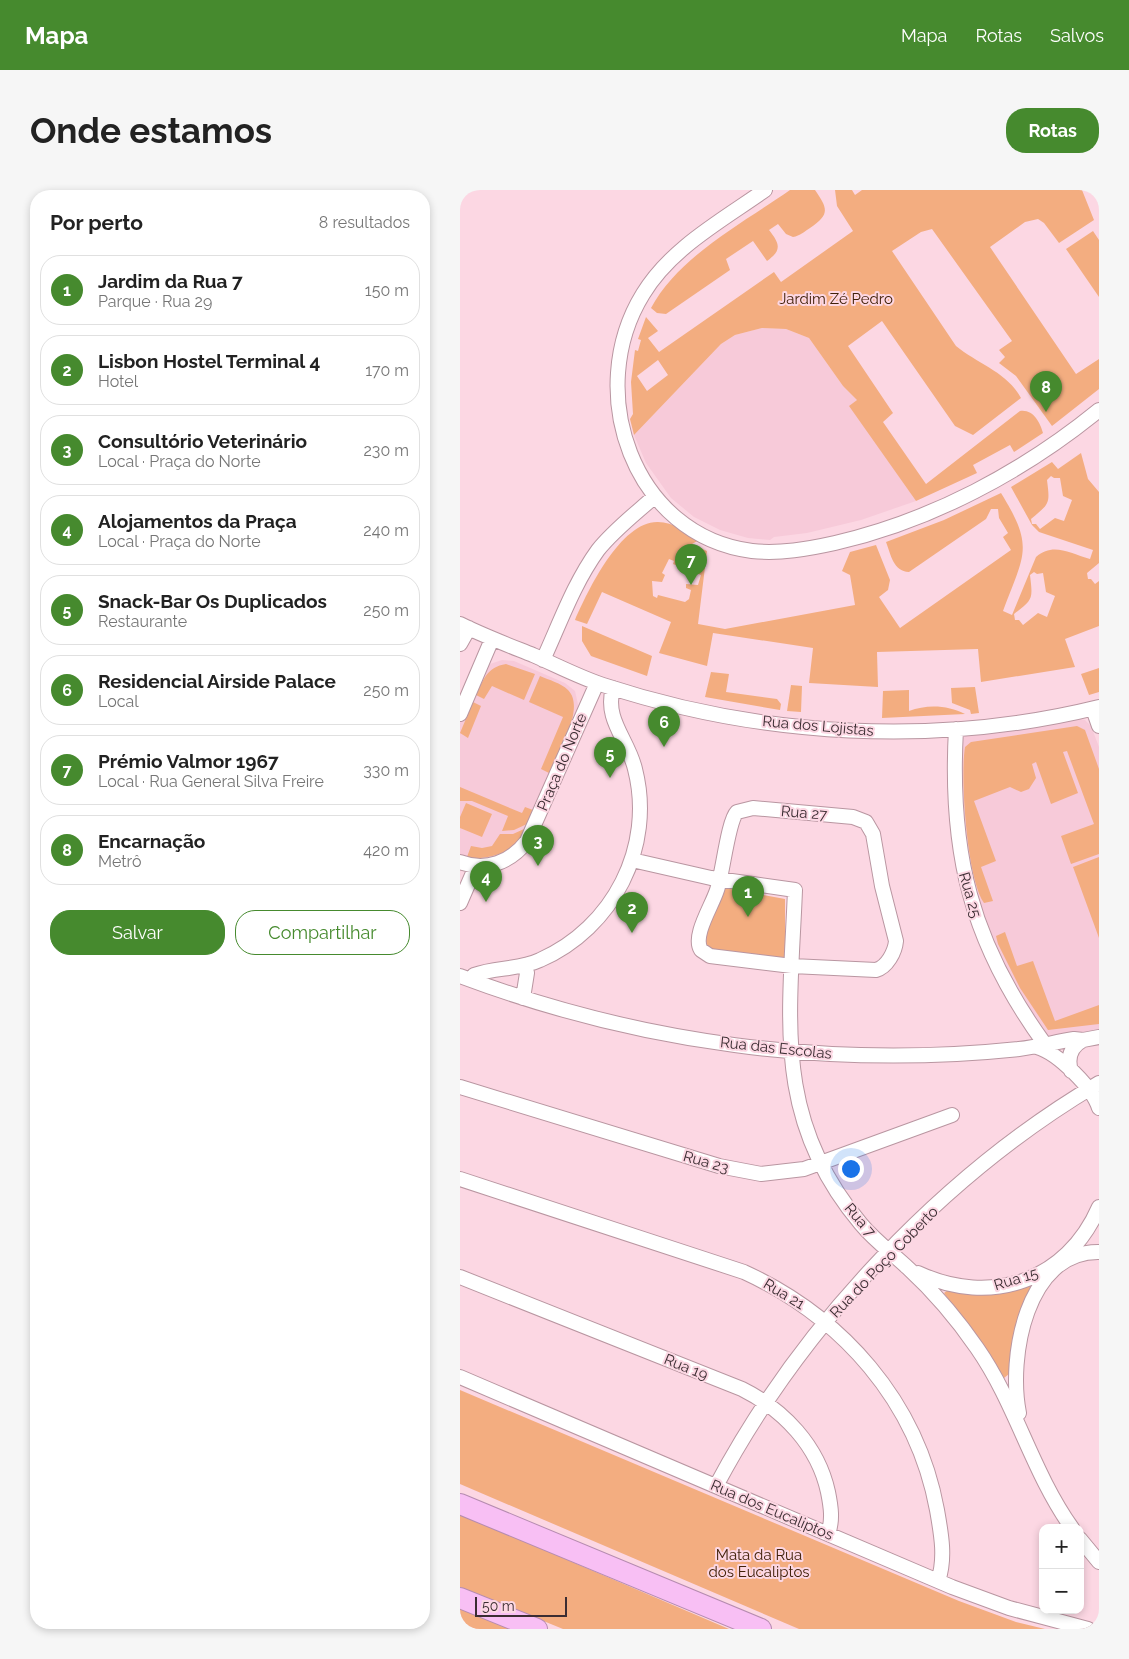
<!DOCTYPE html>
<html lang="pt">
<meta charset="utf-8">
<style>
body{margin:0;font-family:Raleway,sans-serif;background:#f6f6f6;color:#222}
.controls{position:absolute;right:15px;bottom:15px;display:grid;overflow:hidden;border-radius:10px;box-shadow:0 2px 8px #0003}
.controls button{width:45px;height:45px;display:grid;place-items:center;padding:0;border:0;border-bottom:1px solid #e0e0e0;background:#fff;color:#222;font:25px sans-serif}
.scale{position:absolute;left:15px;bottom:12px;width:92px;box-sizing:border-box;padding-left:5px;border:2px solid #3b2d32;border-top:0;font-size:14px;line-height:18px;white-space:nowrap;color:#3b2d32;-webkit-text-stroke:4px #fcd7e3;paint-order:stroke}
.you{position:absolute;left:390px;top:978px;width:18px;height:18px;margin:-12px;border:4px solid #fff;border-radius:50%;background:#1a73e8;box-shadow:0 0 0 8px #1a73e833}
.badge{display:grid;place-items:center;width:32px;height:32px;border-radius:50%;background:#468a2e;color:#fff;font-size:16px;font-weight:700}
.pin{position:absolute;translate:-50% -41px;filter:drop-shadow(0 1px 2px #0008)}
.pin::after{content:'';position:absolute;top:26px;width:18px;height:15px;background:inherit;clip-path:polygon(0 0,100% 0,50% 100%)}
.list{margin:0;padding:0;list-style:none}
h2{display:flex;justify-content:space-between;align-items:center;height:65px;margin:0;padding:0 20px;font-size:21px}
h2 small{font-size:16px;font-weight:400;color:#767676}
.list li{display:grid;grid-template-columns:32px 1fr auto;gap:15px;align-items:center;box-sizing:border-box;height:70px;margin:0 10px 10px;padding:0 10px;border:1px solid #e0e0e0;border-radius:20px}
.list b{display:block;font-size:19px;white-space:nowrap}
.list p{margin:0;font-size:16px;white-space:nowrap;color:#767676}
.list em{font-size:16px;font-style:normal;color:#767676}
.actions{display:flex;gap:10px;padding:15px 20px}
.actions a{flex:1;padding:11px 0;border:1px solid #468a2e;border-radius:20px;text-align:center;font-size:18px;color:#468a2e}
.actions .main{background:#468a2e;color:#fff}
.map{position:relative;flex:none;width:639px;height:1439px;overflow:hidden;border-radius:20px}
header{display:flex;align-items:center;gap:30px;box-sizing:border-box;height:70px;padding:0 25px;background:#468a2e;color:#fff}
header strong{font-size:24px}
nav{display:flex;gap:28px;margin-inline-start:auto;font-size:18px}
.intro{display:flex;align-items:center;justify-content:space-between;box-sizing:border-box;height:120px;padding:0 30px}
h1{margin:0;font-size:35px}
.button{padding:12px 22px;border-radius:20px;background:#468a2e;color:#fff;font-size:18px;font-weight:700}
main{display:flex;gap:30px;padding:0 30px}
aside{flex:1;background:#fff;border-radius:20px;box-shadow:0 2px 8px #0003}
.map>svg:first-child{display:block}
.built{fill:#f7cad9}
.green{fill:#f3ad80;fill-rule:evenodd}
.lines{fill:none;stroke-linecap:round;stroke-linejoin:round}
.minor-casing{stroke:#b996a1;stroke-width:16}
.highway-casing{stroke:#b68cb0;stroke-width:22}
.minor{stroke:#fff;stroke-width:14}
.highway{stroke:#f8bff4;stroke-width:20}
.labels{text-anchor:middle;stroke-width:4;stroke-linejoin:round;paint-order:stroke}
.park-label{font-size:15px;fill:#412109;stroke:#fcd7e3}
.street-label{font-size:15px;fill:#3b2d32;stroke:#fcd7e3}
</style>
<header>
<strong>Mapa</strong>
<nav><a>Mapa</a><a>Rotas</a><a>Salvos</a></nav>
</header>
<div class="intro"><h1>Onde estamos</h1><a class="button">Rotas</a></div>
<main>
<aside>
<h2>Por perto<small>8 resultados</small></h2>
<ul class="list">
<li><span class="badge">1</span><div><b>Jardim da Rua 7</b><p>Parque · Rua 29</p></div><em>150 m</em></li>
<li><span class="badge">2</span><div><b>Lisbon Hostel Terminal 4</b><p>Hotel</p></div><em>170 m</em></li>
<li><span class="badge">3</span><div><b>Consultório Veterinário</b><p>Local · Praça do Norte</p></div><em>230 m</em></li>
<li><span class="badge">4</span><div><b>Alojamentos da Praça</b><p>Local · Praça do Norte</p></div><em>240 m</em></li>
<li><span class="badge">5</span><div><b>Snack-Bar Os Duplicados</b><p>Restaurante</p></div><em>250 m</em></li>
<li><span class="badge">6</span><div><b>Residencial Airside Palace</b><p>Local</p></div><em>250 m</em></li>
<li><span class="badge">7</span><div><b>Prémio Valmor 1967</b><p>Local · Rua General Silva Freire</p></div><em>330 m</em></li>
<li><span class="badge">8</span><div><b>Encarnação</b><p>Metrô</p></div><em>420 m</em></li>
</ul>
<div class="actions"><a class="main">Salvar</a><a>Compartilhar</a></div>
</aside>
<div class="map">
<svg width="639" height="1439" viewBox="0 0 639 1439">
<rect width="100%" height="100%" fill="#fcd7e3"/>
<path class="built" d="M302 138 326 139 349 148 383 196 397 210 390 216 456 311 401 330 347 343 314 347 310 350 288 348 260 340 234 327 211 308 186 273 174 245 261 154 275 145Z
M42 470 54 471 105 493 115 501 119 519 64 649 33 671 0 668V533L21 484 30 474Z
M616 528 625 530 631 536 639 557V842L589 849 543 783 502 662 500 550 509 544Z"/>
<path class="green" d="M330 0H355C368 19 370 24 350 38 345 41 340 46 333 47L326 44 318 34 309 40C320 54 322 60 307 71L293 51 266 69 270 80 206 124 197 123 191 118C219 66 283 33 330 0Z
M375 0H392L395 5 402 0H622L634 30 599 53 584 33 578 29 565 32 530 57 616 184 639 169V199L592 236 556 186 539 173 545 167 539 160 552 151 472 39 461 42 432 61 496 156C518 174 547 182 561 208L513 245 495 236 422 131 388 156 433 223 423 232 466 294 560 221C573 219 580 232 583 243L554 262 550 255 513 275 517 283 456 311 389 216 397 210 383 196 349 148 326 139 302 138 275 145 261 154 174 245 170 229 173 224 171 192 175 160 178 161 181 150 178 149 186 127 198 141 188 148 199 162 314 82 321 92 393 41 377 16ZM198 170 208 185 187 201 177 186Z
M633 41 639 50V107L606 59Z
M621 263 628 289 639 302V373L627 383 628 389H631L635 394 639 391V436L605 449 615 477 521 492 518 459 417 462 418 497 349 493 353 458 253 443 247 476 199 463 211 432 142 402 127 434 115 430C128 400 161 331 198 332 213 332 228 343 241 349L232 354 247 361 238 434 265 439 395 415 390 385 382 381 390 362 416 355 430 390 428 400 419 407 440 438 551 360 543 347 548 343 539 328 538 319H531L526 329 449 382C433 381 431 365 426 352L484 330 541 303C575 358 564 364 543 421L552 425 576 367C593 352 609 363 630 369L633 360 579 342 572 335 551 297 592 272 598 279ZM591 286 594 288H600L603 306 612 310 604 331 595 328 580 339 576 334H572L571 329C590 313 590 314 587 290ZM209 369 214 371 213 374 241 385 238 395 226 394V398L231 400 229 409 225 412 198 405 197 408 193 406 192 391 202 392 205 385 202 383ZM574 382 577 384 583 383 586 402 595 406 587 427 578 423 563 435 559 430H555L554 424C573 409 573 410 570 385Z
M122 436 192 466 187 486 131 466 122 451Z
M46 474 75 484 64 510 32 496 24 509 16 505C23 490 27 477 46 474Z
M639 478V502L629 505 621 484Z
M251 482 269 484 266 502 317 509 321 514 320 520 245 507Z
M80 486C89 490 101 493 108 500 126 518 98 563 89 583L81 579 103 527 69 512Z
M331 495 342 496 341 522 327 521Z
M515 497 519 523 511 524 510 520 492 513 491 498Z
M449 500V521C467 514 488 515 505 524L422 528 423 501Z
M13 512 21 516 8 548 0 543Z
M617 536 625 540 639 579V664L611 674 601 646 634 634 607 561 603 562 618 603 591 614 576 572 572 574 576 588 569 599 561 602 550 597 514 611 536 671 521 677 533 711 524 713C507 690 500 587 505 557L511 552Z
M0 597 62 623 65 617 73 620 67 634 54 640 42 641 48 626 12 611H0Z
M6 613 32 624 22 647 0 638V627Z
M64 639C67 659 25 672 7 667L11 656 22 658 32 656 40 644H53Z
M639 667V748L613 677Z
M265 698 325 709V769L255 760 244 754 243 746Z
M545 742 557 776 573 771 595 831 639 815V834L588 840 560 798 538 754 536 746Z
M569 1095 572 1099 553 1155 549 1184 544 1188 484 1103 488 1100 528 1104Z
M0 1200 499 1411 556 1432 585 1439H339L0 1294Z
M0 1324 269 1439H103L0 1397Z
M0 1418 53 1439H0Z"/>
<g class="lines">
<g class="minor-casing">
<path id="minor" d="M305 0C261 31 211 58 183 104 123 201 173 346 292 361 320 364 348 359 375 353 471 331 563 282 639 220
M0 434C24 446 48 455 73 465 96 475 119 487 143 495 301 547 477 557 639 517
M0 454 9 438
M83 470C100 433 114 393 138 360 154 340 175 324 194 307
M633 519 639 536
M0 524 32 449
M496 539C489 663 511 752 584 853
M293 618 393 627 406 632 413 644 422 696 436 751C435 762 427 777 416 780L332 776 250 766 241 760C232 746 252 716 257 700 263 682 268 631 277 622Z
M172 670 251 688 335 700C330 827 312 929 401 1034 415 1051 432 1063 448 1078 474 1102 497 1129 517 1158 556 1214 572 1282 612 1338
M0 672C26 682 51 672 67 651L137 493
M0 713 16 676
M0 786C178 853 369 879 559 859 577 857 595 852 614 849L623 850 639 847
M12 790 14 785C35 777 59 780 80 770 153 738 195 657 175 579 168 549 144 530 153 498
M63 808 67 783 65 775
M577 857C598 863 633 898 639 918
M611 881C607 868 610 857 623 850
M0 897 259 976 301 984 344 979 492 925
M0 989 284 1082C382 1127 457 1211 477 1320 481 1343 486 1368 478 1391
M458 1083C531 1117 607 1091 639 1017
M0 1087 282 1199C324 1220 358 1256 368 1302 371 1317 373 1330 368 1344
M0 1187 492 1397 549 1418 628 1439
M559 1223C548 1168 566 1061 639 1062
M256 1296C341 1136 483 985 639 893
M620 1349 639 1372"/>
</g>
<g class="highway-casing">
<path id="highway" d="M0 1314 301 1439
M0 1408 77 1439"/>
</g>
<use href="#minor" class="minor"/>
<use href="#highway" class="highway"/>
</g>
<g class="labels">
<g class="park-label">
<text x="376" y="114">Jardim Zé Pedro</text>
<text x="299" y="1370">Mata da Rua<tspan x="299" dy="17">dos Eucaliptos</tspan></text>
</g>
<g class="street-label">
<text transform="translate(358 536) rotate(5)" y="5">Rua dos Lojistas</text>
<text transform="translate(102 572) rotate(-67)" y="5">Praça do Norte</text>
<text transform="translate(344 623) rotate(5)" y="5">Rua 27</text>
<text transform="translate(510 705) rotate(74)" y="5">Rua 25</text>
<text transform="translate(316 858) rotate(6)" y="5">Rua das Escolas</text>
<text transform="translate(246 972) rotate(16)" y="5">Rua 23</text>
<text transform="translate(400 1030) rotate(50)" y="5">Rua 7</text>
<text transform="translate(424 1072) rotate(-46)" y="5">Rua do Poço Coberto</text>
<text transform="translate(556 1089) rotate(-17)" y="5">Rua 15</text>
<text transform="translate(324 1104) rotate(31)" y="5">Rua 21</text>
<text transform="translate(226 1177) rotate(22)" y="5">Rua 19</text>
<text transform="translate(312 1320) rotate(23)" y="5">Rua dos Eucaliptos</text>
</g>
</g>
</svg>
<div class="controls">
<button>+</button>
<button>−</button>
</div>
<div class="scale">50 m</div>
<div class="you"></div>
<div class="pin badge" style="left:288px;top:727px">1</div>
<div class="pin badge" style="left:172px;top:743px">2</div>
<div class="pin badge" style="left:78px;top:676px">3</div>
<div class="pin badge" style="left:26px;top:712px">4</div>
<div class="pin badge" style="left:150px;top:588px">5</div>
<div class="pin badge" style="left:204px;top:557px">6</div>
<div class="pin badge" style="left:231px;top:395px">7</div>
<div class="pin badge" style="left:586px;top:222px">8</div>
</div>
</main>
